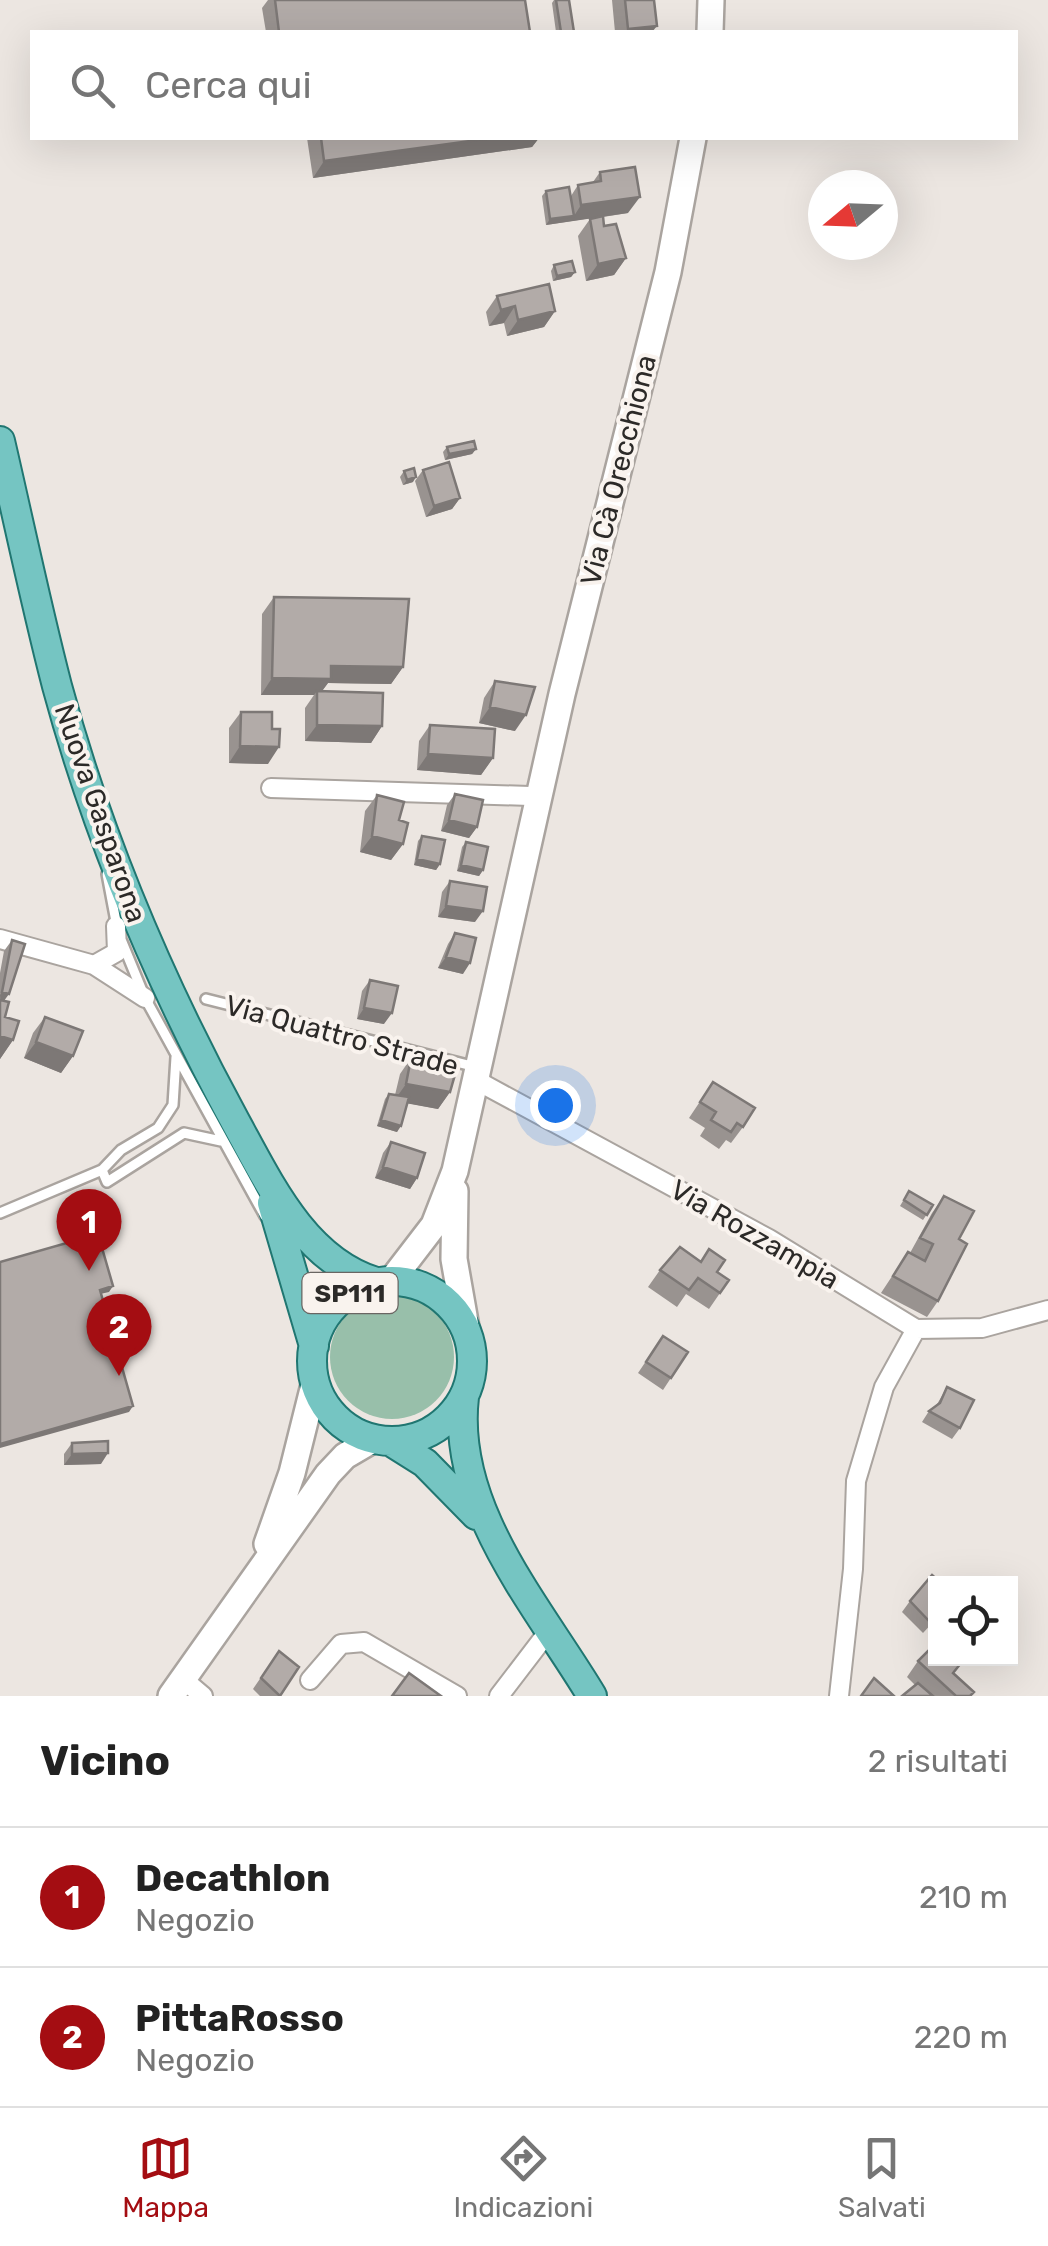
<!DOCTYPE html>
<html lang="it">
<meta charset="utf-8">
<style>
body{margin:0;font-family:Rubik,sans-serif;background:#f2f2f2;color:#222}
.controls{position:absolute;right:30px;bottom:30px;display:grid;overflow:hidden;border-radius:0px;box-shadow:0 10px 40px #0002}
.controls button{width:90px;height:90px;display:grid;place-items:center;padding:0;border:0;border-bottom:2px solid #e0e0e0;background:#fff;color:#222;font:50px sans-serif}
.compass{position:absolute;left:808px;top:170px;width:90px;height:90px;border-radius:50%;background:#fff;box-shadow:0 10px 40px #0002;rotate:251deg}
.you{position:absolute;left:555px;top:1105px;width:35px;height:35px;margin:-25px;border:8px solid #fff;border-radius:50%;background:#1a73e8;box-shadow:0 0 0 15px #1a73e833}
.badge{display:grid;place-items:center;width:65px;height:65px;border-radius:50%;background:#a40d12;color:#fff;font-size:32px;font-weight:700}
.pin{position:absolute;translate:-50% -82px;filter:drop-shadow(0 2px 5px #0008)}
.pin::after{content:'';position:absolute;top:52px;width:35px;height:30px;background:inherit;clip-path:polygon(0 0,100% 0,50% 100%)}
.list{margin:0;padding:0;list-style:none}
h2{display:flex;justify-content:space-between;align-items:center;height:130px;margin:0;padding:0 40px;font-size:42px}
h2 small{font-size:32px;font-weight:400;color:#767676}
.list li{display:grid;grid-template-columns:65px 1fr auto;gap:30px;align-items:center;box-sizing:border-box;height:140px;padding:0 40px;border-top:2px solid #e0e0e0}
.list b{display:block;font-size:38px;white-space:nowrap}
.list p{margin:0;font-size:32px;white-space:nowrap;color:#767676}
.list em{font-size:32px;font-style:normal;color:#767676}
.icon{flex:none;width:55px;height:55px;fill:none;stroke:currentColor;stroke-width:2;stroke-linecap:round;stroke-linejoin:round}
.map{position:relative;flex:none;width:1048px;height:1696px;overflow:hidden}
.search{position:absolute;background:#fff;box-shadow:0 10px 40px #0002;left:30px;right:30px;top:30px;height:110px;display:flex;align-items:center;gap:25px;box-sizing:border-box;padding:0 35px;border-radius:0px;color:#767676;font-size:38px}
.sheet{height:410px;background:#fff}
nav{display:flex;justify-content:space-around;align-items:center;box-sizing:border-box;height:140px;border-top:2px solid #e0e0e0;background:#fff;font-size:28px;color:#767676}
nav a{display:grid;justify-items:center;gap:5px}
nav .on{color:#a40d12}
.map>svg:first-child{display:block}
.green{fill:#98bfaa}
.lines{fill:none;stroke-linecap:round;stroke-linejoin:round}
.lane-casing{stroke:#aaa49f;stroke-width:14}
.street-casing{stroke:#aaa49f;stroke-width:22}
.secondary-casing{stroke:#aaa49f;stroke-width:30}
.primary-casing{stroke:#207671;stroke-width:32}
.lane{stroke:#fff;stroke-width:9}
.street{stroke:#fff;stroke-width:18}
.secondary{stroke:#fff;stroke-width:25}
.primary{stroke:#75c5c2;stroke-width:28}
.wall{fill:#999390}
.shaded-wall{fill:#7d7876}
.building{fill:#b2aba8;stroke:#7d7876;stroke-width:2.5}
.labels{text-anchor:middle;stroke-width:8;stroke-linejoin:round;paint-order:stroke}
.shield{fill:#f9f3ee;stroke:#6a6663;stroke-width:2.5}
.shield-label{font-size:25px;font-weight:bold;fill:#2c2a28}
.street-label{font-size:28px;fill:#2c2a28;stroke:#f9f3ee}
</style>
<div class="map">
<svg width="1048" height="1696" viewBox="0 0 1048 1696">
<rect width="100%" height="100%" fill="#ece6e1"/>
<path class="green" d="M330 1357a62 62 0 1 1 124 0a62 62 0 1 1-124 0Z"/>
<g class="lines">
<g class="lane-casing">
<path id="lane" d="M107 874 117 927
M122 942 145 998 265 1216
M206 999 468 1065 475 1072
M102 1170 107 1182 184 1133 221 1141
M0 1213 102 1170 121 1150 158 1128 173 1105 176 1057"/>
</g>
<g class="street-casing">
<path id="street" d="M271 788 530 796 538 801
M0 939 94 965 145 998
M94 965 117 952 116 926
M477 1074 483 1084 769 1239 916 1329 982 1328 1048 1310
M183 1679 203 1696
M310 1680 341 1644 364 1642 457 1696
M499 1696 551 1628
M839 1696 853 1569 856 1481 884 1387 916 1329"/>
</g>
<g class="secondary-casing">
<path id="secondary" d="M710 32 711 0
M455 1191 454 1259 467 1333
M391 1281 434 1225 455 1171 562 694 668 272 693 138
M267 1544 292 1473 315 1381
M171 1696 328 1474 345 1456 374 1439"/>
</g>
<g class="primary-casing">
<path id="primary" d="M0 441C19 523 36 605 57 686 98 838 160 983 235 1121 269 1183 304 1260 376 1282
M272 1203 314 1346
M312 1361a80 80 0 1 1 160 0a80 80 0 1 1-160 0Z
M464 1397C451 1508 538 1606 592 1696
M390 1441 425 1463 476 1515"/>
</g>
<use href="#lane" class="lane"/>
<use href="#street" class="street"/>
<use href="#secondary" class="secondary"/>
<use href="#primary" class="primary"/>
</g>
<path class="wall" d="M268 0H501L530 32H266L262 8Z
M554 0H569L574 32H556L552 3Z
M612 0H654L652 32H615Z
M307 138H539L532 147 313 178Z
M600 172 628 213 603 217 604 226 626 258 614 275 586 281 578 236 590 219 598 217 546 225 542 196 546 191 571 196 578 185 593 182Z
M554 265 575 272 571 277 553 281 551 271Z
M497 296 555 311 544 327 507 336 504 323 489 326 486 312Z
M447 447 476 449 472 454 445 460 443 452Z
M423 470 460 498 452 509 426 517 415 481Z
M404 471 413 482 403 485 400 477Z
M274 597 403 667 391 684 328 683 322 691 382 726 371 743 305 741V708L314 695H261L262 614Z
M495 681 515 731 479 723 484 698Z
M241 712 272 729 268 764 229 763V728Z
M430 725 493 758 481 775 417 770 419 741Z
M455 794 477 827 469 838 441 831 447 805Z
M377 795 403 844 391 860 360 852 365 811Z
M422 836 440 864 436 870 414 865 418 841Z
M466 842 483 870 479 876 457 871 462 847Z
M450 881 475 922 438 917 442 892Z
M455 933 463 974 438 968 448 944Z
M12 940 4 1001 5 1017 13 1040 0 1059V973L4 951Z
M370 980 384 1024 357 1019 362 991Z
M45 1017 73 1056 61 1073 24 1058 33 1033Z
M411 1058 438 1066 450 1092 438 1109 407 1103 397 1132 377 1126 385 1099 389 1094 395 1095 400 1074Z
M713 1082 743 1127 731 1143 726 1140 719 1149 700 1136 705 1128 689 1118Z
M391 1142 417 1178 410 1189 375 1178 383 1153Z
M909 1191 933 1205 923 1220 900 1206Z
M944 1196 959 1239 938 1301 927 1317 881 1293 908 1252 910 1253 932 1213Z
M660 1270 729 1280 709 1309 686 1294 677 1307 648 1287Z
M663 1336 688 1352 663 1390 638 1373Z
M947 1387 960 1428 952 1439 922 1422 929 1411 936 1406Z
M72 1443 101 1464 64 1465V1454Z
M936 1584V1619L923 1633 902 1612 910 1601Z
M279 1651 280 1696H260L253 1689Z
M918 1661 954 1673 974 1692 971 1696H902L915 1685 907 1677Z"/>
<path class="shaded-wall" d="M657 26 652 32H626L628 29Z
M492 138H539L532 147 313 178 324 161Z
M640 197 628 213 546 225 550 219 574 216 581 205Z
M626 258 614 275 586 281 598 264Z
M575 272 571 277 553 281 557 276Z
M515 306 504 323 489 326 501 310Z
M555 311 544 327 507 336 518 320Z
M476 449 472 454 445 460 449 454Z
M416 477 413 482 403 485 407 480Z
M460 498 452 509 426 517 434 506Z
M331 666 403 667 391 684 328 683 319 695 317 691 314 695H261L272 678Z
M490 707 526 715 515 731 479 723Z
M317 725 382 726 371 743 305 741Z
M240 746 279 747 268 764 229 763Z
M428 754 493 758 481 775 417 770Z
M449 820 477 827 469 838 441 831Z
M372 836 403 844 391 860 360 852Z
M417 859 440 864 436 870 414 865Z
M461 865 483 870 479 876 457 871Z
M446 906 483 911 475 922 438 917Z
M446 957 470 963 463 974 438 968Z
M2 992 9 994 1 1005 0 995Z
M364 1008 392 1013 384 1024 357 1019Z
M0 1036 13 1040 0 1059Z
M36 1042 73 1056 61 1073 24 1058Z
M406 1084 450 1092 438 1109 394 1101Z
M381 1120 401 1126 397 1132 377 1126Z
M383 1167 417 1178 410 1189 375 1178Z
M113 1286 109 1292 96 1295 100 1290Z
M133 1406 129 1412 0 1448V1444Z
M108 1453 101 1464 64 1465 72 1454Z"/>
<path class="building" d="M275 0H525L530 32H279Z
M556 0H569L574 32H561Z
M625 0H654L657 26 628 29Z
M321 138H492L324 161Z
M635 167 640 197 581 205 578 185 601 181 600 172Z
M569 187 574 216 550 219 546 191Z
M603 216 604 226 616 224 626 258 598 264 590 219Z
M572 261 575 272 557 276 554 265Z
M549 284 555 311 518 320 515 306 501 310 497 296Z
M474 441 476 449 449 454 447 447Z
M449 462 460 498 434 506 423 470Z
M414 468 416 477 407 480 404 471Z
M274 597 409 599 403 667 331 666V679L272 678Z
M495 681 535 687 526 715 490 707Z
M317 691 383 693 382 726 317 725Z
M241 712H272V729H280L279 747 240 746Z
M430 725 495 729 493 758 428 754Z
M455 794 483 800 477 827 449 820Z
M377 795 404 802 399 820 408 823 403 844 372 836Z
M422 836 445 840 440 864 417 859Z
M466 842 488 847 483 870 461 865Z
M450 881 487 887 483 911 446 906Z
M455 933 476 938 470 963 446 957Z
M12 940 25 944 9 994 2 992Z
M370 980 398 986 392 1013 364 1008Z
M0 1000 9 1002 5 1017 19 1021 13 1040 0 1036Z
M45 1017 83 1031 73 1056 36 1042Z
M411 1058H439L438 1066 456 1071 450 1092 406 1084Z
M713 1082 755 1108 743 1127 737 1123 731 1132 711 1120 716 1112 700 1102Z
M389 1094 409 1097 401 1126 381 1120Z
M391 1142 425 1153 417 1178 383 1167Z
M909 1191 933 1205 927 1215 904 1200Z
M944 1196 974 1211 959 1239 967 1244 938 1301 893 1276 908 1252 925 1261 933 1244 920 1238Z
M98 1234 113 1286 100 1290 133 1406 0 1444V1262Z
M680 1247 701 1262 709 1249 725 1260 717 1272 729 1280 720 1293 698 1278 689 1290 660 1270Z
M663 1336 688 1352 671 1378 646 1362Z
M947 1387 974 1400 960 1428 929 1411 940 1403Z
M108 1441V1453L72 1454V1443Z
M932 1575 942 1584H936V1616L930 1622 910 1601Z
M936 1643V1658H956L961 1663 953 1673 974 1692 970 1696H956L918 1661Z
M279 1651 299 1667 280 1696 261 1678Z
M409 1673 441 1696H392Z
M874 1678 894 1696H861Z
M918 1683 933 1696H902Z"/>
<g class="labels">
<rect class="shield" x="302.5" y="1273" width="95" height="40" rx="8"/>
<g class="shield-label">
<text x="350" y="1302">SP111</text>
</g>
<g class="street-label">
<text transform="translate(618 470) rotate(-76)" y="10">Via Cà Orecchiona</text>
<text transform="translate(101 813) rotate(71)" y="10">Nuova Gasparona</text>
<text transform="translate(342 1035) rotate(15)" y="10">Via Quattro Strade</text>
<text transform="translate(755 1234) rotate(30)" y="10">Via Rozzampia</text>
</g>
</g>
</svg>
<div class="controls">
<button><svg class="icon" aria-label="locate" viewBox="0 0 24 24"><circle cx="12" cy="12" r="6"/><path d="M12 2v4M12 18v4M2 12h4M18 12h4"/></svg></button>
</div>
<svg class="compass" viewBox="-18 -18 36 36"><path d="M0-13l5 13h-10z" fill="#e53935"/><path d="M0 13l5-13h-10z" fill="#767676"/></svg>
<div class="you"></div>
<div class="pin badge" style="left:89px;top:1271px">1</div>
<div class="pin badge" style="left:119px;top:1376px">2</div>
<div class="search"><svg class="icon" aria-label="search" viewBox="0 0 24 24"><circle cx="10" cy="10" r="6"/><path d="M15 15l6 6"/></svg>Cerca qui</div>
</div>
<section class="sheet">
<h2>Vicino<small>2 risultati</small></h2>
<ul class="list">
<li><span class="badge">1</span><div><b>Decathlon</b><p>Negozio</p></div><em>210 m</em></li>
<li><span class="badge">2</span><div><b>PittaRosso</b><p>Negozio</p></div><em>220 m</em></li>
</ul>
</section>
<nav>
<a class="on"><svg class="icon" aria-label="map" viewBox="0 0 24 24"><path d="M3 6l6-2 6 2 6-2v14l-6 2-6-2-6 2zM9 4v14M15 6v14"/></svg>Mappa</a>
<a><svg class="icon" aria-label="directions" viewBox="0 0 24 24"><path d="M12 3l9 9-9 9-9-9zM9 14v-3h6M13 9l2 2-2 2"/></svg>Indicazioni</a>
<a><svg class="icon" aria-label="saved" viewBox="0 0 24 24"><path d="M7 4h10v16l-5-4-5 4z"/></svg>Salvati</a>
</nav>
